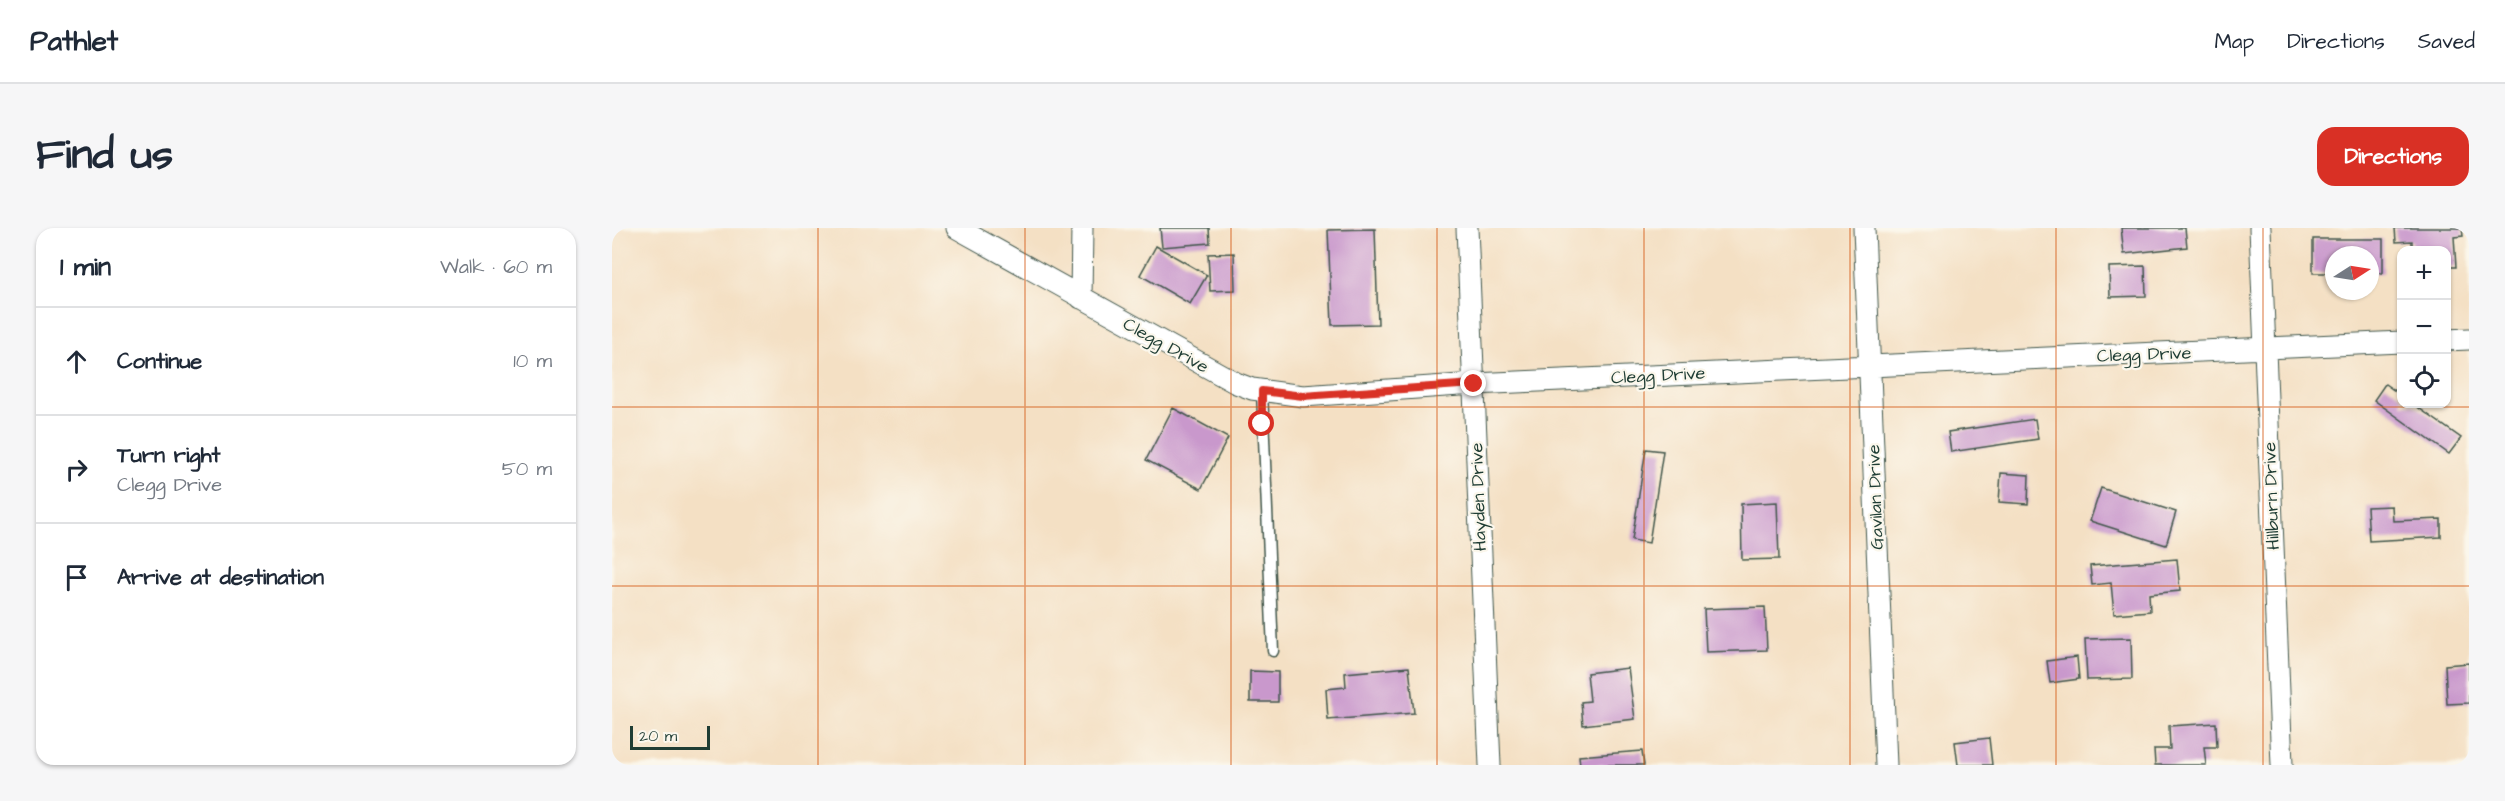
<!DOCTYPE html>
<meta charset="utf-8">
<style>
body{margin:0;font-family:"Architects Daughter",sans-serif;background:#f6f6f7;color:#1f2937}
.controls{position:absolute;right:18px;top:18px;display:grid;overflow:hidden;border-radius:12px;box-shadow:0 2px 4px #0004}
.controls button{width:54px;height:54px;display:grid;place-items:center;padding:0;border:0;border-bottom:2px solid #e0e1e3;background:#fff;color:#1f2937;font:30px sans-serif}
.compass{position:absolute;left:1713px;top:18px;width:54px;height:54px;border-radius:50%;background:#fff;box-shadow:0 2px 4px #0004;rotate:78deg}
.scale{position:absolute;left:18px;bottom:15px;width:80px;box-sizing:border-box;padding-left:6px;border:3px solid #1f3d34;border-top:0;font-size:16px;line-height:21px;white-space:nowrap;color:#1f3d34;-webkit-text-stroke:4px #fbf7ec;paint-order:stroke}
.stop{position:absolute;width:18px;height:18px;margin:-14px;border:4px solid #d93025;border-radius:50%;background:#fff}
.stop.end{background:#d93025;border-color:#fff;box-shadow:0 2px 6px #0008}
.list{margin:0;padding:0;list-style:none}
h2{display:flex;justify-content:space-between;align-items:center;height:78px;margin:0;padding:0 24px;font-size:26px}
h2 small{font-size:20px;font-weight:400;color:#747a83}
.list li{display:grid;grid-template-columns:39px 1fr auto;gap:18px;align-items:center;box-sizing:border-box;height:108px;padding:0 24px;border-top:2px solid #e0e1e3}
.list b{display:block;font-size:22px;white-space:nowrap}
.list p{margin:0;font-size:20px;white-space:nowrap;color:#747a83}
.list em{font-size:20px;font-style:normal;color:#747a83}
.icon{flex:none;width:33px;height:33px;fill:none;stroke:currentColor;stroke-width:2;stroke-linecap:round;stroke-linejoin:round}
.map{position:relative;flex:none;width:1857px;height:537px;overflow:hidden;border-radius:18px}
header{display:flex;align-items:center;gap:36px;box-sizing:border-box;height:84px;padding:0 30px;background:#fff;border-bottom:2px solid #e0e1e3}
header strong{font-size:28px}
nav{display:flex;gap:33px;margin-inline-start:auto;font-size:21px}
.intro{display:flex;align-items:center;justify-content:space-between;box-sizing:border-box;height:144px;padding:0 36px}
h1{margin:0;font-size:42px}
.button{padding:15px 27px;border-radius:18px;background:#d93025;color:#fff;font-size:21px;font-weight:700}
main{display:flex;gap:36px;padding:0 36px}
aside{flex:1;background:#fff;border-radius:18px;box-shadow:0 2px 4px #0004}
.map>svg:first-child{display:block}
.building{fill:#c998cc}
.lines{fill:none;stroke-linecap:round;stroke-linejoin:round}
.service-casing{stroke:#3f554a;stroke-width:13}
.minor-casing{stroke:#3f554a;stroke-width:23}
.service{stroke:#fff;stroke-width:10}
.minor{stroke:#fff;stroke-width:21}
.route{stroke:#d93025;stroke-width:8}
.grid{fill:none;stroke:#d45610;stroke-width:1.5;stroke-opacity:0.55}
.labels{text-anchor:middle;stroke-width:4.5;stroke-linejoin:round;paint-order:stroke}
.street-label{font-size:18px;fill:#1f3d34;stroke:#fbf7ec}
</style>
<header>
<strong>Pathlet</strong>
<nav><a>Map</a><a>Directions</a><a>Saved</a></nav>
</header>
<div class="intro"><h1>Find us</h1><a class="button">Directions</a></div>
<main>
<aside>
<h2>1 min<small>Walk · 60 m</small></h2>
<ul class="list">
<li><svg class="icon" aria-label="ahead" viewBox="0 0 24 24"><path d="M12 20V5M6 11l6-6 6 6"/></svg><div><b>Continue</b></div><em>10 m</em></li>
<li><svg class="icon" aria-label="right" viewBox="0 0 24 24"><path d="M7 20v-9h11M14 6l5 5-5 5"/></svg><div><b>Turn right</b><p>Clegg Drive</p></div><em>50 m</em></li>
<li><svg class="icon" aria-label="arrive" viewBox="0 0 24 24"><path d="M6 21V4h12l-3 4 3 4H6"/></svg><div><b>Arrive at destination</b></div></li>
</ul>
</aside>
<div class="map">
<svg width="1857" height="537" viewBox="0 0 1857 537">
<rect width="100%" height="100%" fill="#fbf7ec"/>
<filter id="ink" filterUnits="userSpaceOnUse"><feTurbulence type="fractalNoise" baseFrequency=".0167" numOctaves="2"/><feDisplacementMap in="SourceGraphic" scale="12" xChannelSelector="R" yChannelSelector="G"/><feConvolveMatrix kernelMatrix="1 2 1 2 8 2 1 2 1" color-interpolation-filters="sRGB"/></filter>
<filter id="wash" filterUnits="userSpaceOnUse"><feTurbulence type="fractalNoise" baseFrequency=".008" numOctaves="4" result="noise"/><feDisplacementMap in="SourceGraphic" scale="24" xChannelSelector="R" yChannelSelector="G"/><feGaussianBlur stdDeviation="1.35" result="paint"/><feColorMatrix in="noise" values="0 0 0 0 0 0 0 0 0 0 0 0 0 0 0 0 0 1.4 0 .05"/><feComposite in="paint" operator="in"/></filter>
<g filter="url(#wash)">
<rect width="100%" height="100%" fill="#f4e0c4"/>
<g id="blocks">
<path class="building" d="M548 0H597L598 15 550 19Z
M1509 0H1573L1575 19 1512 26Z
M1783 0H1850L1851 8 1842 9 1844 39H1834V22H1800V13L1784 14Z
M763 1 766 96 720 97 716 2Z
M1701 11H1771V45H1758V27H1722V45H1701Z
M544 18 595 47 578 76 528 47Z
M622 25 623 62 598 63 596 26Z
M1533 38 1534 68 1498 69 1497 39Z
M1773 156 1790 168V176H1801L1849 210 1837 226 1762 172Z
M561 180 616 210 589 261 534 232Z
M1423 191 1426 211 1339 224 1336 204Z
M1034 221 1051 223 1037 315 1020 312Z
M1389 245 1417 247 1416 276 1387 274Z
M1489 260 1564 284 1554 317 1478 293Z
M1165 274 1167 331 1130 332 1129 276Z
M1780 278 1781 293 1829 291V309L1757 313 1755 279Z
M1565 331 1568 363 1537 366 1538 383 1502 386 1499 355 1480 357 1478 338Z
M1153 379 1155 422 1094 424 1092 381Z
M1519 410 1520 451 1475 452 1473 411Z
M1465 429 1467 451 1438 455 1435 433Z
M1857 435V475L1835 476 1833 437Z
M797 439 802 485 716 492 714 461 734 459 733 445Z
M1016 440 1023 491 971 497 969 474 978 473 975 445Z
M638 443 666 444V474H638Z
M1604 495 1605 519H1592L1594 537H1543L1542 521H1558L1557 498Z
M1377 510 1380 537H1346L1343 514Z
M1030 523 1032 537H968L967 528Z"/>
</g>
</g>
<g filter="url(#ink)">
<use href="#blocks" fill-opacity="0" stroke="#3f554a" stroke-width="1.5"/>
<g class="lines">
<g class="service-casing">
<path id="service" d="M650 163 661 423"/>
</g>
<g class="minor-casing">
<path id="minor" d="M345 0 624 155 640 161 691 168 862 156 1790 114
M855 0 878 537
M1252 0 1274 537
M1648 0 1670 537
M469 70 470 0
M1834 112 1857 111"/>
</g>
<use href="#service" class="service"/>
<use href="#minor" class="minor"/>
</g>
</g>
<g class="lines" filter="url(#ink)">
<path class="route" d="M650 196V163L691 168 862 156"/>
</g>
<path class="grid" d="M206 0V537M413 0V537M619 0V537M825 0V537M1032 0V537M1238 0V537M1444 0V537M1651 0V537M0 179H1857M0 358H1857"/>
<g class="labels">
<g class="street-label">
<text transform="translate(554 117) rotate(29)" y="6">Clegg Drive</text>
<text transform="translate(1532 126) rotate(-2)" y="6">Clegg Drive</text>
<text transform="translate(1046 147) rotate(-3)" y="6">Clegg Drive</text>
<text transform="translate(1659 268) rotate(-92)" y="6">Hillburn Drive</text>
<text transform="translate(866 269) rotate(-92)" y="6">Hayden Drive</text>
<text transform="translate(1263 269) rotate(-92)" y="6">Gavilan Drive</text>
</g>
</g>
</svg>
<div class="controls">
<button>+</button>
<button>−</button>
<button><svg class="icon" aria-label="locate" viewBox="0 0 24 24"><circle cx="12" cy="12" r="6"/><path d="M12 2v4M12 18v4M2 12h4M18 12h4"/></svg></button>
</div>
<svg class="compass" viewBox="-18 -18 36 36"><path d="M0-13l5 13h-10z" fill="#e53935"/><path d="M0 13l5-13h-10z" fill="#747a83"/></svg>
<div class="scale">20 m</div>
<div class="stop" style="left:650px;top:196px"></div>
<div class="stop end" style="left:862px;top:156px"></div>
</div>
</main>
